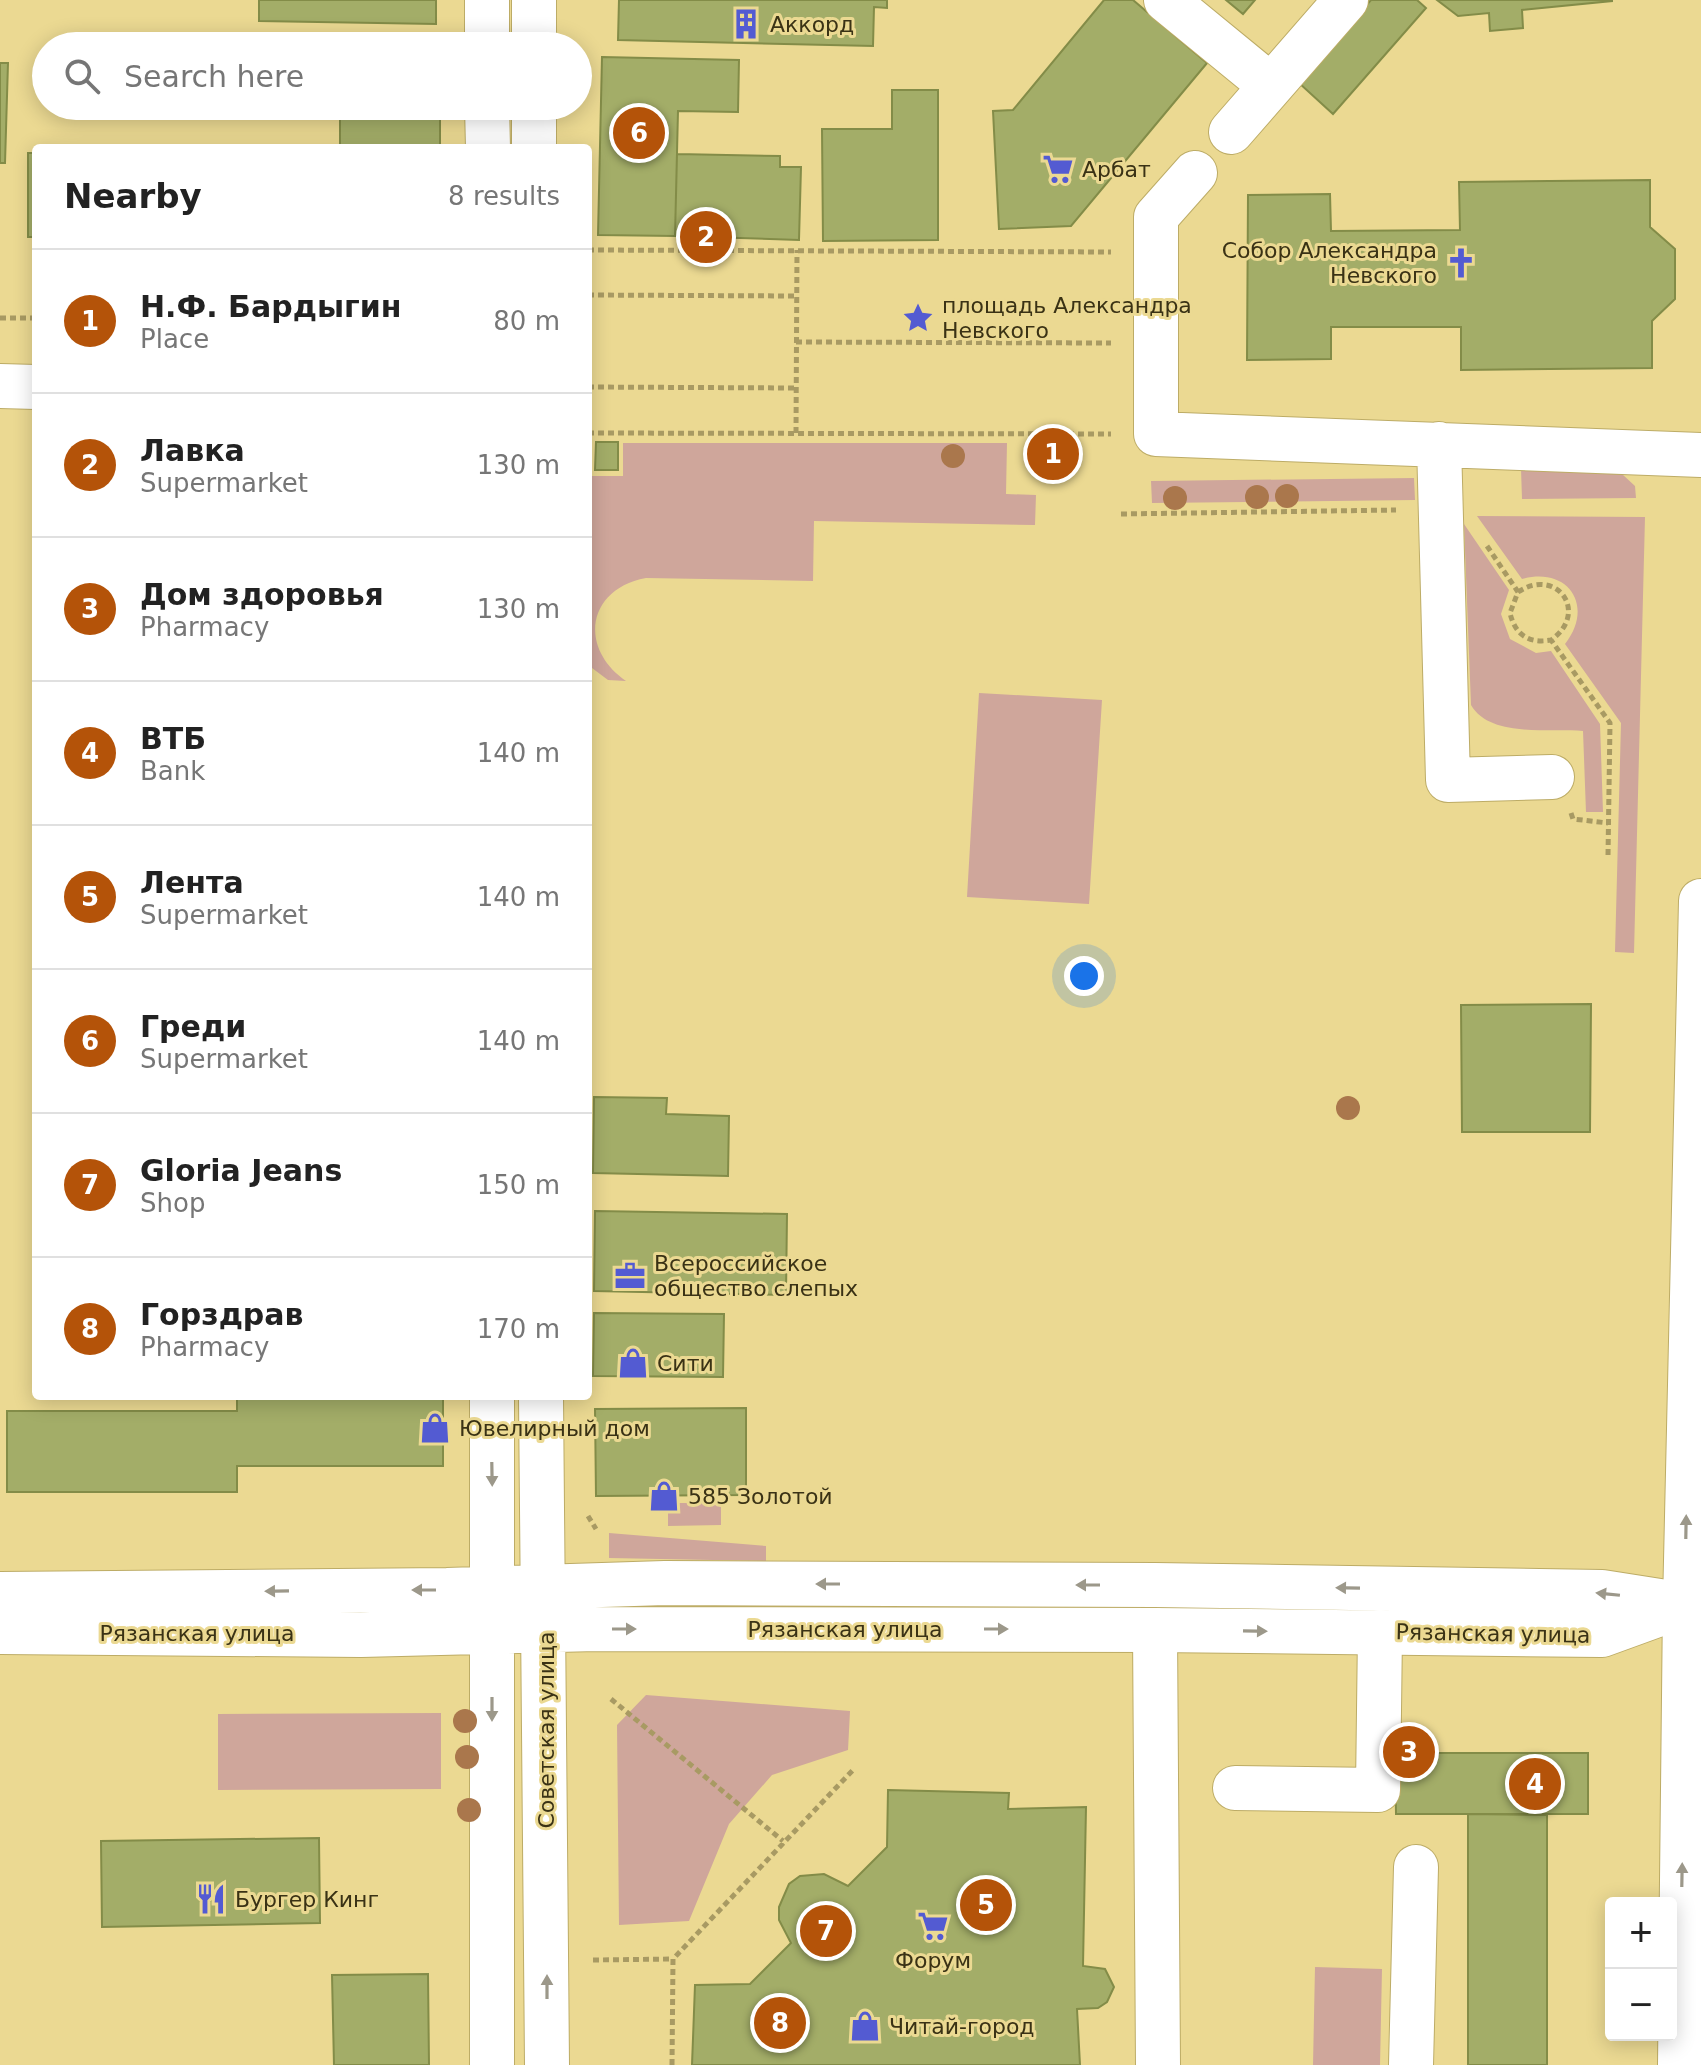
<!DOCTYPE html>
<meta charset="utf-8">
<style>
body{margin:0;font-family:"DejaVu Sans",sans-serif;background:#f6f6f6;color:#222}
.controls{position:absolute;right:24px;bottom:24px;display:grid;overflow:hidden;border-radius:8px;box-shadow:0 4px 20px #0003}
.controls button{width:72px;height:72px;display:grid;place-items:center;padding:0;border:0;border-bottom:2px solid #e0e0e0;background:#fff;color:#222;font:40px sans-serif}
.you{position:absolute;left:1084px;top:976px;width:28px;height:28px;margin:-20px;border:6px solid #fff;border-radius:50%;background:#1a73e8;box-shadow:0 0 0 12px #1a73e833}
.badge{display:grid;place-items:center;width:52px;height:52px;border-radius:50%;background:#b45309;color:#fff;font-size:26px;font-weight:700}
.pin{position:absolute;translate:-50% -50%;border:4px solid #fff;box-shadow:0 2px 8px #0006}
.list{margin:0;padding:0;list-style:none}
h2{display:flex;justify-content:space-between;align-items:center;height:104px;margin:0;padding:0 32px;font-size:34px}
h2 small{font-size:26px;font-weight:400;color:#767676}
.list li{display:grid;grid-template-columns:52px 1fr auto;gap:24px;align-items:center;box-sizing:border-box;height:144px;padding:0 32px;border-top:2px solid #e0e0e0}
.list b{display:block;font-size:30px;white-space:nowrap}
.list p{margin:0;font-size:26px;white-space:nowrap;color:#767676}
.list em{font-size:26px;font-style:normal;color:#767676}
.icon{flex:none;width:44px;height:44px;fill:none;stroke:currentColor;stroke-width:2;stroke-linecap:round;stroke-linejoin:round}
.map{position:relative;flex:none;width:1701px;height:2065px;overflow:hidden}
.search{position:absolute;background:#fff;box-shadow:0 4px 20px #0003;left:32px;top:32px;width:560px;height:88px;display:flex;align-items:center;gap:20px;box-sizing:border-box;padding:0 28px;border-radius:44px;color:#767676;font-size:30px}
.panel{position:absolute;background:#fff;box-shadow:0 4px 20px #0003;left:32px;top:144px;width:560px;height:1256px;border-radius:8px}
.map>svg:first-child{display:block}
.green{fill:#cfa69b}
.building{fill:#a3ad68;stroke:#838c48;stroke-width:2}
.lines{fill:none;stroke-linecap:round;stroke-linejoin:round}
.minor-casing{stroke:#bdac66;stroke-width:46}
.major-casing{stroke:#bdac66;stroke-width:46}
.path{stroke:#a89a63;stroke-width:5;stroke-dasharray:6 4;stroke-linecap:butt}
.minor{stroke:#fff;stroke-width:44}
.major{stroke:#fff;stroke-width:44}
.tree{fill:#aa774c}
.oneway{fill:#9c988a}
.labels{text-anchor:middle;stroke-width:6;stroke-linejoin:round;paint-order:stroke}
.poi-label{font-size:22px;fill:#3a3215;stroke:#ebd992;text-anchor:start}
.street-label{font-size:22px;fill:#3a3215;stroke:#ebd992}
</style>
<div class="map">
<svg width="1701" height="2065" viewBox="0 0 1701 2065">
<rect width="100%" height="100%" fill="#ebd992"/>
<path class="green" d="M623 443H1007L1006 494 1036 495 1035 525 814 521 813 581 646 578C587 589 578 648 626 681L608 680 592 668V476H623Z
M1521 469 1622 474 1635 486 1636 498 1522 499Z
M1414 478 1415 500 1152 503 1151 481Z
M1477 516 1645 517 1634 953 1615 952 1621 723 1565 644C1595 606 1568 566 1522 579Z
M1464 524 1509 590 1501 614 1510 639 1536 653 1551 651 1600 724 1603 812H1586L1583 731C1549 728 1490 738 1471 705Z
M979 693 1102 700 1089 904 967 897Z
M668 1503H721V1525L668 1526Z
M609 1533 766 1546V1561L609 1558Z
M646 1695 850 1711 848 1750 772 1775 729 1824 689 1921 619 1925 617 1725Z
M441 1713V1789L218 1790V1714Z
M1315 1967 1382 1969 1380 2065H1313Z"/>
<path class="building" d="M259 0H436V24L259 21Z
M619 0H887V8L874 7 873 46 618 40Z
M1104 0H1133L1207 63 1071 226 999 229 993 111 1013 110Z
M1226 0H1255L1243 14Z
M1371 0H1417L1426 8 1333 114 1299 83Z
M1437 0H1612V1L1522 10 1523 28 1490 31 1489 13 1458 16Z
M602 57 739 60 738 112 678 111 675 236 598 235Z
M0 63H8L5 163H0Z
M892 90H938V240L823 241 822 129H892Z
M340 106H440V148H340Z
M28 153H36V237H28Z
M677 154 780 156V167H801L799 240 675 236Z
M1650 180V227L1675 249V299L1652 321V368L1461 370V327H1331V359L1247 360 1248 195 1330 194 1331 231 1460 230 1459 182Z
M596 442H618V470H595Z
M1591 1004 1590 1132H1462L1461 1005Z
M594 1097 667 1098 666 1114 729 1116 728 1176 593 1173Z
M595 1211 787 1214 786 1295 594 1291Z
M594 1313 724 1314 723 1377 593 1376Z
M237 1396H443V1466H237V1492H7V1411H237Z
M746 1408V1495L596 1496 595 1409Z
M1395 1753H1588V1814H1396Z
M888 1790 1009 1793 1008 1809 1086 1807 1083 1966 1105 1969 1114 1987 1107 2002 1098 2008 1077 2009 1080 2065H692L695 1985 750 1984 791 1943 779 1920V1907L789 1884 800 1876 824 1874 848 1886 887 1847Z
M1468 1814 1547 1815V2065H1468Z
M319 1838 320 1923 102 1927 101 1841Z
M428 1974 429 2065H334L332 1975Z"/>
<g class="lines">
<g class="minor-casing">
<path id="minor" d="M1166 0 1271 86
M1231 132 1346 0
M1195 173 1156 217V434L1701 455
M0 386 36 387
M1439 444 1448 780 1552 777
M1155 1630 1158 2065
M1235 1788 1378 1790 1380 1632
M1411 2065 1416 1867
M1680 2065 1685 1605 1701 901"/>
</g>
<g class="major-casing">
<path id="major" d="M487 0V46
M534 0V46
M487 106 488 148
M534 106V148
M492 1396V2065
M541 1396 547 2065
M0 1594 447 1590 665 1583 1155 1585 1602 1592 1685 1605 1701 1603
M0 1632 361 1635 596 1629 1155 1630 1602 1635 1679 1607"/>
</g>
<path class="path" d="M588 250 1111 252
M588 295 796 296
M0 318H36
M796 342 1111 343
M588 387 796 388
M588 433 1111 434
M796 433 797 250
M1121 514 1396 510
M1487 546 1518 592 1510 613C1515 635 1529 644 1551 640
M1518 592C1557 566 1590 613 1551 640L1610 723 1608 856
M1571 813 1573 819 1608 823
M588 1516 596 1529
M611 1699 783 1841
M593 1960 673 1959
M672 2065 673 1959 853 1770"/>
<use href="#minor" class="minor"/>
<use href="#major" class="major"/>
</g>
<g class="tree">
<circle cx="953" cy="456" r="12"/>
<circle cx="1287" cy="496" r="12"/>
<circle cx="1257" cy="497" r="12"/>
<circle cx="1175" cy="498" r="12"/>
<circle cx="1348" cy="1108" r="12"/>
<circle cx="465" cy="1721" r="12"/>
<circle cx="467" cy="1757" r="12"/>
<circle cx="469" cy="1810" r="12"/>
</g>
<defs><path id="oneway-solid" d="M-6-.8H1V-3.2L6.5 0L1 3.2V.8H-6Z" transform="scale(2)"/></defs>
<g class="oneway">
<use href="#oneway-solid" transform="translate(492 1474) rotate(89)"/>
<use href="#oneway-solid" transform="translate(1686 1527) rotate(-89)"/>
<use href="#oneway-solid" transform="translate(828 1584) rotate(-180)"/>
<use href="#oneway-solid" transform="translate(1088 1585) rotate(-180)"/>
<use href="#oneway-solid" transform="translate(1348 1588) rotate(-179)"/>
<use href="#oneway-solid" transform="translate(424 1590) rotate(180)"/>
<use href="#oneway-solid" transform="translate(277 1591) rotate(179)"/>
<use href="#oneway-solid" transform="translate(1608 1594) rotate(-174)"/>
<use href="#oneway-solid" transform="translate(624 1629)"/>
<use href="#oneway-solid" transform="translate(996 1629)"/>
<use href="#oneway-solid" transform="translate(1255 1631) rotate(1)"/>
<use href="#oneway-solid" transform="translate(492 1709) rotate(90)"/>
<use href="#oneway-solid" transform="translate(1682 1875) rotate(-89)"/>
<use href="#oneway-solid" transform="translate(547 1987) rotate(-90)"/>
</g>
<defs>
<g id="building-bare" transform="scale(2.4)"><path d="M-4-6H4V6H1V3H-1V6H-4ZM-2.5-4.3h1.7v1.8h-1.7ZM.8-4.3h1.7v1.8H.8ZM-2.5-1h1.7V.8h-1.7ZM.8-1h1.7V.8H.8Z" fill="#535bd2" stroke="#ebd992" stroke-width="2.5" paint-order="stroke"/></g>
<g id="supermarket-bare" transform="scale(2.4)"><path d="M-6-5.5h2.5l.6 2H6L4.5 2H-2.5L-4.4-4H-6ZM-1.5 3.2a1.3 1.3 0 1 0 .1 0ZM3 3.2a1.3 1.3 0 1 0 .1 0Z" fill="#535bd2" stroke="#ebd992" stroke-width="2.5" paint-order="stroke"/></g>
<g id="church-bare" transform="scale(2.4)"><path d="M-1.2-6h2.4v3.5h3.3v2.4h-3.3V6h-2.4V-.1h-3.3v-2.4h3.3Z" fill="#535bd2" stroke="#ebd992" stroke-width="2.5" paint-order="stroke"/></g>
<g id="sight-bare" transform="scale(2.4)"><path d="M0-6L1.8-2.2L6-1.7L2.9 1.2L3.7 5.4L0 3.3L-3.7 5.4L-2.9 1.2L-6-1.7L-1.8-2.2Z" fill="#535bd2" stroke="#ebd992" stroke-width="2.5" paint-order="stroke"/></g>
<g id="office-bare" transform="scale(2.4)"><path d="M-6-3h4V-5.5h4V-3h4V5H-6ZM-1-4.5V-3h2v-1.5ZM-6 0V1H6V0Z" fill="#535bd2" stroke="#ebd992" stroke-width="2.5" paint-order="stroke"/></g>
<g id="shop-bare" transform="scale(2.4)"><path d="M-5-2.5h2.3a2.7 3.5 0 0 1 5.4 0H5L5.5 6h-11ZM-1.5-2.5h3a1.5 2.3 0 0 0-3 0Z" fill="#535bd2" stroke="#ebd992" stroke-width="2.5" paint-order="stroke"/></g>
<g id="restaurant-bare" transform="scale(2.4)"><path d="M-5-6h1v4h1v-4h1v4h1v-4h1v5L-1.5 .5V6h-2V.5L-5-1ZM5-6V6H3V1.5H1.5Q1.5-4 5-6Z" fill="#535bd2" stroke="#ebd992" stroke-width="2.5" paint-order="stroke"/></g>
</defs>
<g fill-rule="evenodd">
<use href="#building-bare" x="746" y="24"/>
<use href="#supermarket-bare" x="1058" y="169"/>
<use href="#church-bare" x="1461" y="263"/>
<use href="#sight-bare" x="918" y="318"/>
<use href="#office-bare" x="630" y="1276"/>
<use href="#shop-bare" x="633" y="1363"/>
<use href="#shop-bare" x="435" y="1428"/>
<use href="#shop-bare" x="664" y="1496"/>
<use href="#restaurant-bare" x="211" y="1899"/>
<use href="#supermarket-bare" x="933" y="1926"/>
<use href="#shop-bare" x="865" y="2026"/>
</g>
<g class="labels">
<g class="poi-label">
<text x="770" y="32">Аккорд</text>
<text x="1082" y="177">Арбат</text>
<text x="1437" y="258" text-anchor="end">Собор Александра<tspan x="1437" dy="25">Невского</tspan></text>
<text x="942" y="313">площадь Александра<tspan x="942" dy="25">Невского</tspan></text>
<text x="654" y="1271">Всероссийское<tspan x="654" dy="25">общество слепых</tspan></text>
<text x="657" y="1371">Сити</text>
<text x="459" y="1436">Ювелирный дом</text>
<text x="688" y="1504">585 Золотой</text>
<text x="235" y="1907">Бургер Кинг</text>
<text x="933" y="1968" text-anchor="middle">Форум</text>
<text x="889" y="2034">Читай-город</text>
</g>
<g class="street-label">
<text x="845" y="1637">Рязанская улица</text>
<text x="197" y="1641">Рязанская улица</text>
<text transform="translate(1493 1633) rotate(1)" y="8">Рязанская улица</text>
<text transform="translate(546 1730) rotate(-90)" y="8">Советская улица</text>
</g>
</g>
</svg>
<div class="controls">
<button>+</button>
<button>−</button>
</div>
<div class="you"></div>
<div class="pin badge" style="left:1053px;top:454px">1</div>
<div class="pin badge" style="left:706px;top:237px">2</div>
<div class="pin badge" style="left:1409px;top:1752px">3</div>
<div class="pin badge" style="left:1535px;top:1784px">4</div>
<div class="pin badge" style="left:986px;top:1905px">5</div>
<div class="pin badge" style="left:639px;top:133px">6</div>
<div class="pin badge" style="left:826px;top:1931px">7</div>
<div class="pin badge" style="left:780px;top:2023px">8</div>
<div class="search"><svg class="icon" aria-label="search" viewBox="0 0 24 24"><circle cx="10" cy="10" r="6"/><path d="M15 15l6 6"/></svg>Search here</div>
<section class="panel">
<h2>Nearby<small>8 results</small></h2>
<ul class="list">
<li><span class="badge">1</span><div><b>Н.Ф. Бардыгин</b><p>Place</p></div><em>80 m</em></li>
<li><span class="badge">2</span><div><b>Лавка</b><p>Supermarket</p></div><em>130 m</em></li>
<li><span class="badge">3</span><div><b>Дом здоровья</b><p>Pharmacy</p></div><em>130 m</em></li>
<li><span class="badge">4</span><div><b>ВТБ</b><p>Bank</p></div><em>140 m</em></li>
<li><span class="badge">5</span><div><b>Лента</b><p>Supermarket</p></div><em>140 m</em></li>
<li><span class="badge">6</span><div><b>Греди</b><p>Supermarket</p></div><em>140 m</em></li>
<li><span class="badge">7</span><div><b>Gloria Jeans</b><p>Shop</p></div><em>150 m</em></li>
<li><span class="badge">8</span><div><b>Горздрав</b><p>Pharmacy</p></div><em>170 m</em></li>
</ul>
</section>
</div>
